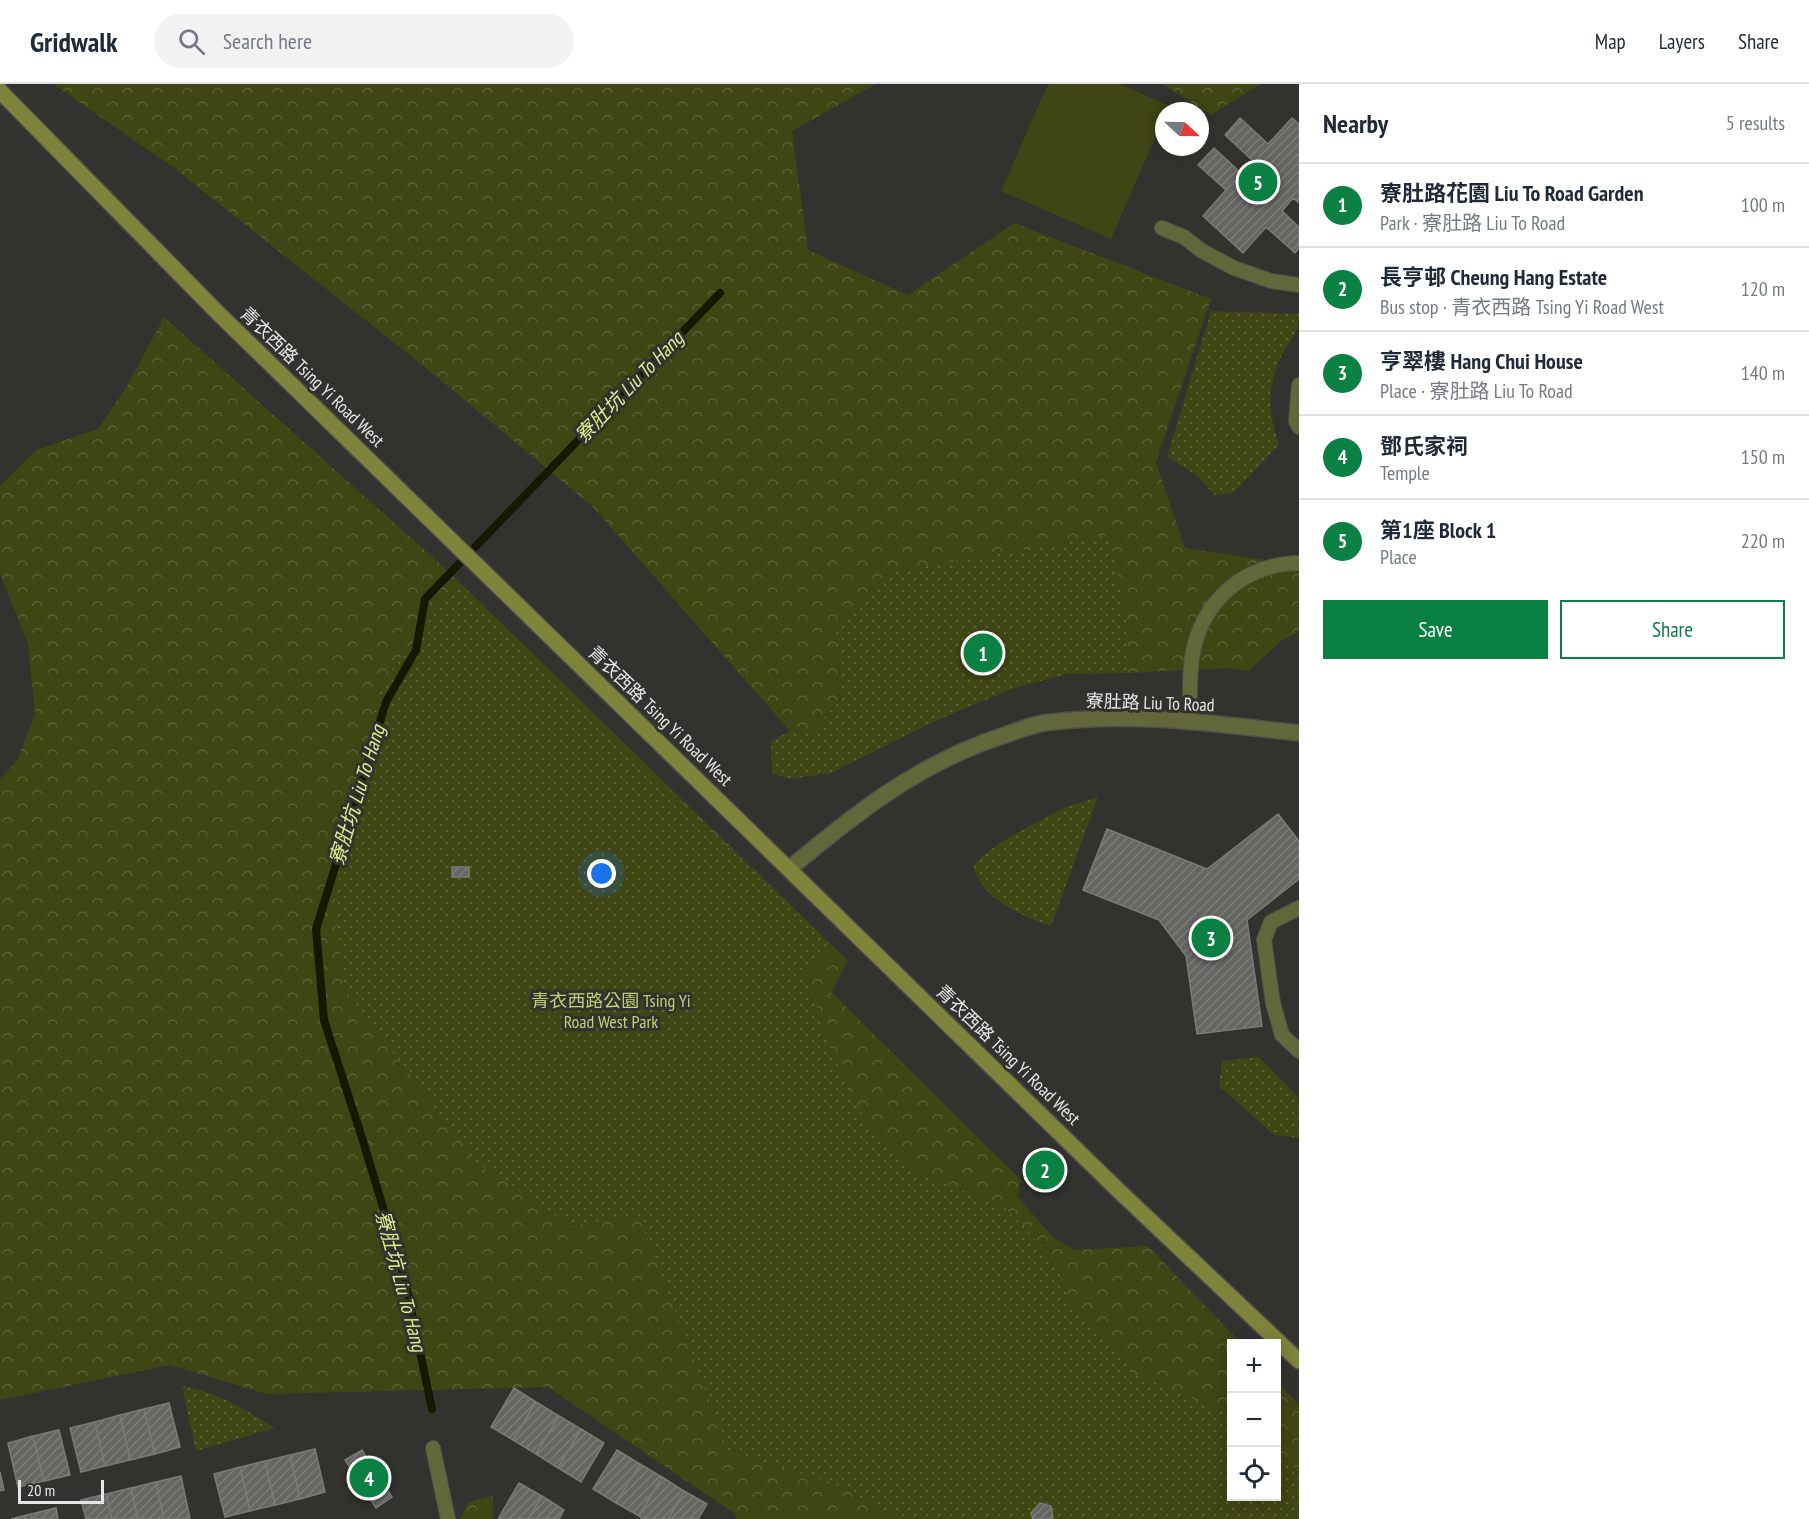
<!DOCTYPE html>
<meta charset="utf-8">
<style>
body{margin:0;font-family:"PT Sans Narrow","Noto Sans TC",sans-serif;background:#f2f2f3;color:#1f2937}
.controls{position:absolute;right:18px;bottom:18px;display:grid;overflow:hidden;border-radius:0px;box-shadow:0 3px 15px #0003}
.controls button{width:54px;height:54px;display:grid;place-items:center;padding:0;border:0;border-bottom:2px solid #e0e1e3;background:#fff;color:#1f2937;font:30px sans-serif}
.compass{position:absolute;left:1155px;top:18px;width:54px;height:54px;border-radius:50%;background:#fff;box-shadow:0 3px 15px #0003;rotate:112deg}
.scale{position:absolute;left:18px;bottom:15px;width:86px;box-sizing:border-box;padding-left:6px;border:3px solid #e7e7e5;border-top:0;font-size:16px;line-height:21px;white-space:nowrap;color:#e7e7e5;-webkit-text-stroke:4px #32322f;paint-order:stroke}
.you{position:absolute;left:602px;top:790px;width:21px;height:21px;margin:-15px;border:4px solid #fff;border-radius:50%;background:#1a73e8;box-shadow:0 0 0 9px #1a73e833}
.badge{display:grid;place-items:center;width:39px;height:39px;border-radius:50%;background:#0b8043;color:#fff;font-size:20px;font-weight:700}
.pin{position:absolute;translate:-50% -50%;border:3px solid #fff;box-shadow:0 2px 6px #0006}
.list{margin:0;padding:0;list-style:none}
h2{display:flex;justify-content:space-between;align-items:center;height:78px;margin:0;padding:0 24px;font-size:26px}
h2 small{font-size:20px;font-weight:400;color:#747a83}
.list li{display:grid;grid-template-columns:39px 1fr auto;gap:18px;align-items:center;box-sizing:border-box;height:84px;padding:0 24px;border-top:2px solid #e0e1e3}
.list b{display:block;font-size:22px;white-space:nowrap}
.list p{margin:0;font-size:20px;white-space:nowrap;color:#747a83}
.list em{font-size:20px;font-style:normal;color:#747a83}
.actions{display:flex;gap:12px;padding:18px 24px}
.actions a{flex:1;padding:14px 0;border:2px solid #0b8043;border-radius:0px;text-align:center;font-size:21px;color:#0b8043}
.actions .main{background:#0b8043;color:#fff}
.icon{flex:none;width:33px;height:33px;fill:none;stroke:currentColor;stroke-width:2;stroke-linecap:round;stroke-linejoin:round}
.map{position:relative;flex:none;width:1299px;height:1435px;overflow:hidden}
header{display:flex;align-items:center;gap:36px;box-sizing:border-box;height:84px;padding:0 30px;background:#fff;border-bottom:2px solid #e0e1e3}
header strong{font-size:28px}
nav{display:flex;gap:33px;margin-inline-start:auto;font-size:21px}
.search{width:420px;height:54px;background:#f2f2f3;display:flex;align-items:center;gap:15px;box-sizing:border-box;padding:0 21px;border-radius:33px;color:#747a83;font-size:22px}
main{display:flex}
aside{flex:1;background:#fff}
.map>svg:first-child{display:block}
.green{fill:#404514}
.forest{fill:url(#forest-crowns)}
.park{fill:url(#park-dots)}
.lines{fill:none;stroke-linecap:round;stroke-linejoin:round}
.stream{stroke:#161900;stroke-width:8}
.building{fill:url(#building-hatch);stroke:#7a7b77;stroke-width:1.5}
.service-casing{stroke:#4f4f4c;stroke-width:16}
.minor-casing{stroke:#4f4f4c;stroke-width:18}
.secondary-casing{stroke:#4f4f4c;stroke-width:18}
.service{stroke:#63683b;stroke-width:14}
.minor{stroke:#63683b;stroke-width:15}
.secondary{stroke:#7e853a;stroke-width:15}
.labels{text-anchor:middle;stroke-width:6;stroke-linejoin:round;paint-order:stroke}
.street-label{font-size:18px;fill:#e7e7e5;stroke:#32322f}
.park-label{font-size:18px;fill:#c4ce73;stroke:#32322f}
.water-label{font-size:20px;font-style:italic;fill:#e1ec8f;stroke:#32322f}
</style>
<header>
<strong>Gridwalk</strong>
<div class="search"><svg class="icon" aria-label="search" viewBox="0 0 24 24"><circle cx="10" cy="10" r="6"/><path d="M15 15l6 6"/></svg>Search here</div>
<nav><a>Map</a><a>Layers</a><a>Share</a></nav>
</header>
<main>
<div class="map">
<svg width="1299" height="1435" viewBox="0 0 1299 1435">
<defs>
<pattern id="forest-crowns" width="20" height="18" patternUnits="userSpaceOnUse" patternTransform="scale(1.5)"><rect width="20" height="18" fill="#404514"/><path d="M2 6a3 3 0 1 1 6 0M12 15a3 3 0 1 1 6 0" fill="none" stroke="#5c6036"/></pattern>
<pattern id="park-dots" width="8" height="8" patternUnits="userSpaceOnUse" patternTransform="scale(1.5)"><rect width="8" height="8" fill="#404514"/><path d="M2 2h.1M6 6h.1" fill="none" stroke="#5c6036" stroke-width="1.8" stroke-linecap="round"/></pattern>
<pattern id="building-hatch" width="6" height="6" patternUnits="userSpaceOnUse" patternTransform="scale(1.5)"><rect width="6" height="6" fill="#656562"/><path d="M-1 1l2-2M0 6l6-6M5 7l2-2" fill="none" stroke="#7b7b78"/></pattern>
</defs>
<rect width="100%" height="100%" fill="#32322f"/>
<path class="green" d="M1048 0H1120L1169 22 1167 27H1164V33L1111 155 1001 107Z"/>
<path class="forest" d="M53 0H876L792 47 808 166 908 211 1014 139 1211 215 1156 378 1185 464 1299 481V548L1281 557 1248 587 1229 584 1128 589V547L1110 451 893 488 836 549 842 612 813 647H790L593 423 427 285 174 84Z
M1162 0H1261L1211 31Z
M164 233 447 486 848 877 831 908 1021 1096 1017 1112 1053 1153 1075 1166 1148 1162 1241 1259 1232 1260V1412H1276L1277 1297 1299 1321V1435H737L735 1430 548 1303 267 1310 170 1281 0 1316V695L17 677 35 630 28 560 0 489V402L36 366 98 345 126 304Z
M493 1412V1435H460L468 1418Z"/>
<path class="park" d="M1211 227 1299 230C1299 251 1293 251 1284 267 1266 301 1268 326 1279 361L1233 409 1214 411 1198 392 1167 373Z
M1110 451 1128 547V589L1067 590 1014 604 935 637 831 689 791 695 772 690 771 657 790 647H813L842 613 836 549 892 488Z
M456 500 832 864 806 889 832 969 866 1039 922 1091 1004 1123 1054 1175 1070 1216 1135 1290 1231 1331 1232 1412H1276L1277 1365 1299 1389V1435H900L833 1399 729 1368 638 1130 571 1142 476 1078 343 903 335 812 380 602Z
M1098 713 1051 842C1022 832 981 815 973 782 986 763 1044 734 1067 723 1077 719 1088 716 1098 713Z
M1259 973 1299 1014V1054L1274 1051 1219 1002 1222 977Z
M182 1302C216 1307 246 1326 275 1344L196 1367Z"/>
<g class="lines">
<path class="stream" d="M432 1325 405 1196 363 1057 324 936 316 845 386 618 416 566 425 515 720 209"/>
</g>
<path class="building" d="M1240 34 1268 60 1292 34 1299 40V119L1293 114 1282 127 1299 143V164L1295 169 1266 143 1243 169 1203 132 1226 106 1198 81 1214 64 1241 89 1253 77 1225 51Z
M1278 730 1299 757V795L1247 836 1262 942 1197 950 1186 872 1159 836 1083 806 1107 745 1207 785Z
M452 783H469V793H452Z
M1044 1083 1057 1095 1054 1097 1041 1086Z
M514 1304 536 1318 513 1356 491 1343Z
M536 1318 559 1332 536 1370 513 1356Z
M169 1319 180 1363 155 1370 144 1325Z
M144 1325 155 1370 130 1376 120 1331Z
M120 1331 130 1376 105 1382 95 1338Z
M559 1332 581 1345 558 1384 536 1370Z
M95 1338 105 1382 81 1388 70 1344Z
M581 1345 604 1359 581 1398 558 1384Z
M59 1346 70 1391 44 1397 33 1352Z
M33 1352 44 1397 18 1403 8 1359Z
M315 1365 325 1408 300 1415 290 1371Z
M362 1366 392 1413 376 1424 345 1376Z
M617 1366 640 1380 616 1419 593 1405Z
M290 1371 300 1415 275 1421 265 1377Z
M265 1377 275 1421 250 1427 240 1383Z
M640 1380 662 1393 639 1432 616 1419Z
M240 1383 250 1427 225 1433 214 1390Z
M0 1388 4 1406 0 1407Z
M181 1392 190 1435H164L156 1398Z
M662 1393 684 1407 668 1435H643L639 1432Z
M156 1398 164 1435H138L131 1404Z
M519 1399 542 1412 528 1435H498Z
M131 1404 138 1435H112L106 1410Z
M684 1407 707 1420 698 1435H668Z
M106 1410 112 1435H86L81 1416Z
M542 1412 564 1426 559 1435H528Z
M1040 1419 1051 1422 1053 1435H1033L1031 1429Z
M56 1424 58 1435H32L31 1430Z
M31 1430 32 1435H11Z"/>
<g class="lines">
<g class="service-casing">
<path id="service" d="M1162 144 1184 153 1202 167 1234 184 1271 197 1299 201
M1299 301 1296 337 1299 343
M1190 637C1190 616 1189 594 1192 573 1201 518 1243 480 1299 479
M1299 824 1271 838 1264 856 1273 919 1282 951 1299 967
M433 1364 448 1435"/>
</g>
<g class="minor-casing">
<path id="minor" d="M789 785C858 728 918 679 1005 651 1017 647 1031 641 1044 639 1129 627 1214 640 1299 649"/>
</g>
<g class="secondary-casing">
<path id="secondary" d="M0 7 217 228 1119 1107 1299 1277"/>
</g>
<use href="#service" class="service"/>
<use href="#minor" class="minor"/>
<use href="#secondary" class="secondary"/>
</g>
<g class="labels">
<g class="street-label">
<text transform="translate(312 293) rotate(44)" y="6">青衣西路 Tsing Yi Road West</text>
<text transform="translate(1150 619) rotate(2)" y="6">寮肚路 Liu To Road</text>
<text transform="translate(660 632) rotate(44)" y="6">青衣西路 Tsing Yi Road West</text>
<text transform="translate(1008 971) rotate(44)" y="6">青衣西路 Tsing Yi Road West</text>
</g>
<g class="park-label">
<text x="611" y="923">青衣西路公園 Tsing Yi<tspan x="611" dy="21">Road West Park</tspan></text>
</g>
<g class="water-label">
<text transform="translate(629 303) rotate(-46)" y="7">寮肚坑 Liu To Hang</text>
<text transform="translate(357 711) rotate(-73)" y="7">寮肚坑 Liu To Hang</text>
<text transform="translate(401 1197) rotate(75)" y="7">寮肚坑 Liu To Hang</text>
</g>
</g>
</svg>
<div class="controls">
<button>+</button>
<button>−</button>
<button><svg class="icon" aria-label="locate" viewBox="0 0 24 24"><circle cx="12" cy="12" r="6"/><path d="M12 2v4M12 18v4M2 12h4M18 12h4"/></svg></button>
</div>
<svg class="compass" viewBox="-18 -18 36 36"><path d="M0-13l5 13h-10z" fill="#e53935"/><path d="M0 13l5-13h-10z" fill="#747a83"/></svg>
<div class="scale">20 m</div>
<div class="you"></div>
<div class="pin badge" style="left:983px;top:569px">1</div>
<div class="pin badge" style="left:1045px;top:1086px">2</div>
<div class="pin badge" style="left:1211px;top:854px">3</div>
<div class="pin badge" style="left:369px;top:1394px">4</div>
<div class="pin badge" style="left:1258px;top:98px">5</div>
</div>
<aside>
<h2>Nearby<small>5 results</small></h2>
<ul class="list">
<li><span class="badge">1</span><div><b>寮肚路花園 Liu To Road Garden</b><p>Park · 寮肚路 Liu To Road</p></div><em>100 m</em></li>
<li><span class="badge">2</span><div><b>長亨邨 Cheung Hang Estate</b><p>Bus stop · 青衣西路 Tsing Yi Road West</p></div><em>120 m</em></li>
<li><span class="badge">3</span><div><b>亨翠樓 Hang Chui House</b><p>Place · 寮肚路 Liu To Road</p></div><em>140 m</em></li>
<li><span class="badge">4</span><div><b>鄧氏家祠</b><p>Temple</p></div><em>150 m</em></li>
<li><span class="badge">5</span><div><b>第1座 Block 1</b><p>Place</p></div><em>220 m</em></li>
</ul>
<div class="actions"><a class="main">Save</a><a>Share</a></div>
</aside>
</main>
